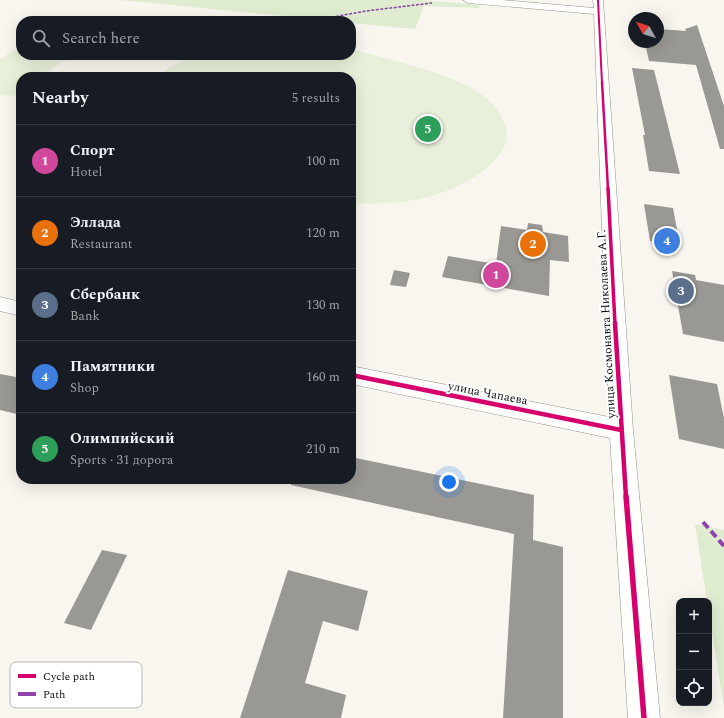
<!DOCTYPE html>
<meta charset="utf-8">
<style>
body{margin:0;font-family:Spectral,serif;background:#242831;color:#f1f3f6}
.controls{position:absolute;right:12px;bottom:12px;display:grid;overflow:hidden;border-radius:8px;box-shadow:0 4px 16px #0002}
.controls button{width:36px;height:36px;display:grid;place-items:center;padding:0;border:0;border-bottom:1px solid #363941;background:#171b24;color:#f1f3f6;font:20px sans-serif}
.compass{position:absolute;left:628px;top:12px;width:36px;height:36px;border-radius:50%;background:#171b24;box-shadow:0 4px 16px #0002;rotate:309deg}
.you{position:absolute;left:449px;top:482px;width:14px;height:14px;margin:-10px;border:3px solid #fff;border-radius:50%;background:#1a73e8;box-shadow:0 0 0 6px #1a73e833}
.badge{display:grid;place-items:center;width:26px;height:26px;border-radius:50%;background:#8c9099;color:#fff;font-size:13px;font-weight:700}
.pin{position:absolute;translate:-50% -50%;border:2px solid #fff;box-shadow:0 1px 4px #0006}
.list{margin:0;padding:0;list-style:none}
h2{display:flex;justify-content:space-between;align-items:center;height:52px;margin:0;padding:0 16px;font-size:17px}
h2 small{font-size:13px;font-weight:400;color:#9ea1a6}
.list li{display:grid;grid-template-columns:26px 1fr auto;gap:12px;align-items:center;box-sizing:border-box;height:72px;padding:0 16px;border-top:1px solid #363941}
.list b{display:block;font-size:15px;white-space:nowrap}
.list p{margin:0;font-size:13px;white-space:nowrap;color:#9ea1a6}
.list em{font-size:13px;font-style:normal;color:#9ea1a6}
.icon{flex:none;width:22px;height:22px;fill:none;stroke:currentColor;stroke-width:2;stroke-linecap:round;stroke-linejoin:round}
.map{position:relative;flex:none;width:724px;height:718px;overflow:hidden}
.search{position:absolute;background:#171b24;box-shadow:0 4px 16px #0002;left:16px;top:16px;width:340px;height:44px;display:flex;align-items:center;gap:10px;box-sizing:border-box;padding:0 14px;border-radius:16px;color:#9ea1a6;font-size:15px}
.panel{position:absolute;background:#171b24;box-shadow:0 4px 16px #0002;left:16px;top:72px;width:340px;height:412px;border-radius:16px}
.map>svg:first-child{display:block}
.green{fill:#dfecd0}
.pitch{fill:#e9f0d9}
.building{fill:#9a9894}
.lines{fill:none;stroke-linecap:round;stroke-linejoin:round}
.minor-casing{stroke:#91908d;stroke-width:1}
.minor{fill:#fefefc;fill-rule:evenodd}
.quiet-far1{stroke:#8e44ad;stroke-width:1.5;stroke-dasharray:3 1.5;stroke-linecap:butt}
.quiet{stroke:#8e44ad;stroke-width:4;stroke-dasharray:8 4;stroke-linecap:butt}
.cycleway-far4-casing{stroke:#fff;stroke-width:3.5}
.cycleway-far3-casing{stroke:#fff;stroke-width:4}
.cycleway-far2-casing{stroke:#fff;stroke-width:5.5}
.cycleway-far1-casing{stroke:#fff;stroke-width:7}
.cycleway-casing{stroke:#fff;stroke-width:8}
.cycleway-far4{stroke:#d6006c;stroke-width:2}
.cycleway-far3{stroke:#d6006c;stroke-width:2.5}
.cycleway-far2{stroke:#d6006c;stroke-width:3.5}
.cycleway-far1{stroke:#d6006c;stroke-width:4.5}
.cycleway{stroke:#d6006c;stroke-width:5.5}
.labels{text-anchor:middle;stroke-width:4;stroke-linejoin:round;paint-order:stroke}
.street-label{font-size:12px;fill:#0a0a0a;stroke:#fff}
.key{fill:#fff;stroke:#b6b6b6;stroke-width:1}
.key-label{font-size:11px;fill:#0a0a0a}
</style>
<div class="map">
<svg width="724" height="718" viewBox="0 0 724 718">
<rect width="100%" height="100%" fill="#f8f6ee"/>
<path class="green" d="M120 0H421L479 5V8L424 6 415 29 351 23V21H334Z
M695 524 724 530V707L709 613V601H707Z"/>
<path class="pitch" d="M21 46V55H72L40 77H21V90L13 96 0 95V59Z
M351 49C389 60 459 74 487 99 497 108 507 122 507 136 506 161 465 185 444 192 414 203 382 205 351 203V77H157L170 67 197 55H351Z"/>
<path class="building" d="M697 25 724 106V149H720L696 65 649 61 645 43 658 44V29L686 31 685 29Z
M632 68 654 70 680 174 649 171 643 135H645Z
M644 204 673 208 680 246 650 241Z
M528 223 542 225 543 232 568 236 569 262 550 260 549 296 442 277 448 256 496 264 501 226 527 230Z
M394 270 410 273 406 287 390 285Z
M672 271 695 275 696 280 724 285V342L683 334Z
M0 374 21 378V415L0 410Z
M669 375 717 384 724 418V449L679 439Z
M351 457 534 495 533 540 563 547V718H503L514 534 291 485V479H351Z
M102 550 127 555 91 630 64 623Z
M288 570 368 591 358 631 323 621 305 683 346 695 341 718H240Z"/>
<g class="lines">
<g class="minor-casing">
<path id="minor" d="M463 0H502L594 8 593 0H603L633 430 660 718H628L610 438 351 384V366L609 417 594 14 468 3Z
M0 297 21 302V316L0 311Z"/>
</g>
<use href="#minor" class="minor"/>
<path class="quiet-far1" d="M327 18 366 11 432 3"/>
<path class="quiet" d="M703 522 724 546"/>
<g class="cycleway-far4-casing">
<path id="cycleway-far4" d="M598 0 602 83"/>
</g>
<g class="cycleway-far3-casing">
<path id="cycleway-far3" d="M602 82 608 189"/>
</g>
<g class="cycleway-far2-casing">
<path id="cycleway-far2" d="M608 188 615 324"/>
</g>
<g class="cycleway-far1-casing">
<path id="cycleway-far1" d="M615 323 626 497
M351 375 621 430"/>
</g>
<g class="cycleway-casing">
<path id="cycleway" d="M626 496 644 718"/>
</g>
<use href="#cycleway-far4" class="cycleway-far4"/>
<use href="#cycleway-far3" class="cycleway-far3"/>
<use href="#cycleway-far2" class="cycleway-far2"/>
<use href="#cycleway-far1" class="cycleway-far1"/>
<use href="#cycleway" class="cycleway"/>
</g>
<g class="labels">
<g class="street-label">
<text transform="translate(606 324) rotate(-93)" y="4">улица Космонавта Николаева А.Г.</text>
<text transform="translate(488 393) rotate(11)" y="4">улица Чапаева</text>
</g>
</g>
<rect x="10" y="662" width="132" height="46" rx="6" class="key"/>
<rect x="18" y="674" width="18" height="4" fill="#d6006c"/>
<rect x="18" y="692" width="18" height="4" fill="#8e44ad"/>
<g class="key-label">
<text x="43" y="680">Cycle path</text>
<text x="43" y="698">Path</text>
</g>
</svg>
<div class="controls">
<button>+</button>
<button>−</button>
<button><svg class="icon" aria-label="locate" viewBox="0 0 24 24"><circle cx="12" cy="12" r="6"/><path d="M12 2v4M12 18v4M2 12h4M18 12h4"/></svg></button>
</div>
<svg class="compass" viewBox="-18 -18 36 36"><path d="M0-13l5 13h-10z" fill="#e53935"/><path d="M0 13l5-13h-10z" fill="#9ea1a6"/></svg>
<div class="you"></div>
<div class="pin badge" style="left:496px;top:275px;background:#d1479c">1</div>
<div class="pin badge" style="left:533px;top:244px;background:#e8710a">2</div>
<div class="pin badge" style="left:681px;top:291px;background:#5c6f8a">3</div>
<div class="pin badge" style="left:667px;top:241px;background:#3f7fe0">4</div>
<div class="pin badge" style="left:428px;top:129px;background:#2e9e5b">5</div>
<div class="search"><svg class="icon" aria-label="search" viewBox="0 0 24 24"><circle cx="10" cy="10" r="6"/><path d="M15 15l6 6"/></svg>Search here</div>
<section class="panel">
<h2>Nearby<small>5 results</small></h2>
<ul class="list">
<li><span class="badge" style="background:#d1479c">1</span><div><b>Спорт</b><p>Hotel</p></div><em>100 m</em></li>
<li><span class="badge" style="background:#e8710a">2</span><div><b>Эллада</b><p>Restaurant</p></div><em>120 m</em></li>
<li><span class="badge" style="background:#5c6f8a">3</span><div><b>Сбербанк</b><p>Bank</p></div><em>130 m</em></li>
<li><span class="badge" style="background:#3f7fe0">4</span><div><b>Памятники</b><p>Shop</p></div><em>160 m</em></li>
<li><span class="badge" style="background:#2e9e5b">5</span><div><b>Олимпийский</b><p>Sports · 31 дорога</p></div><em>210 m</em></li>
</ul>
</section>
</div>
